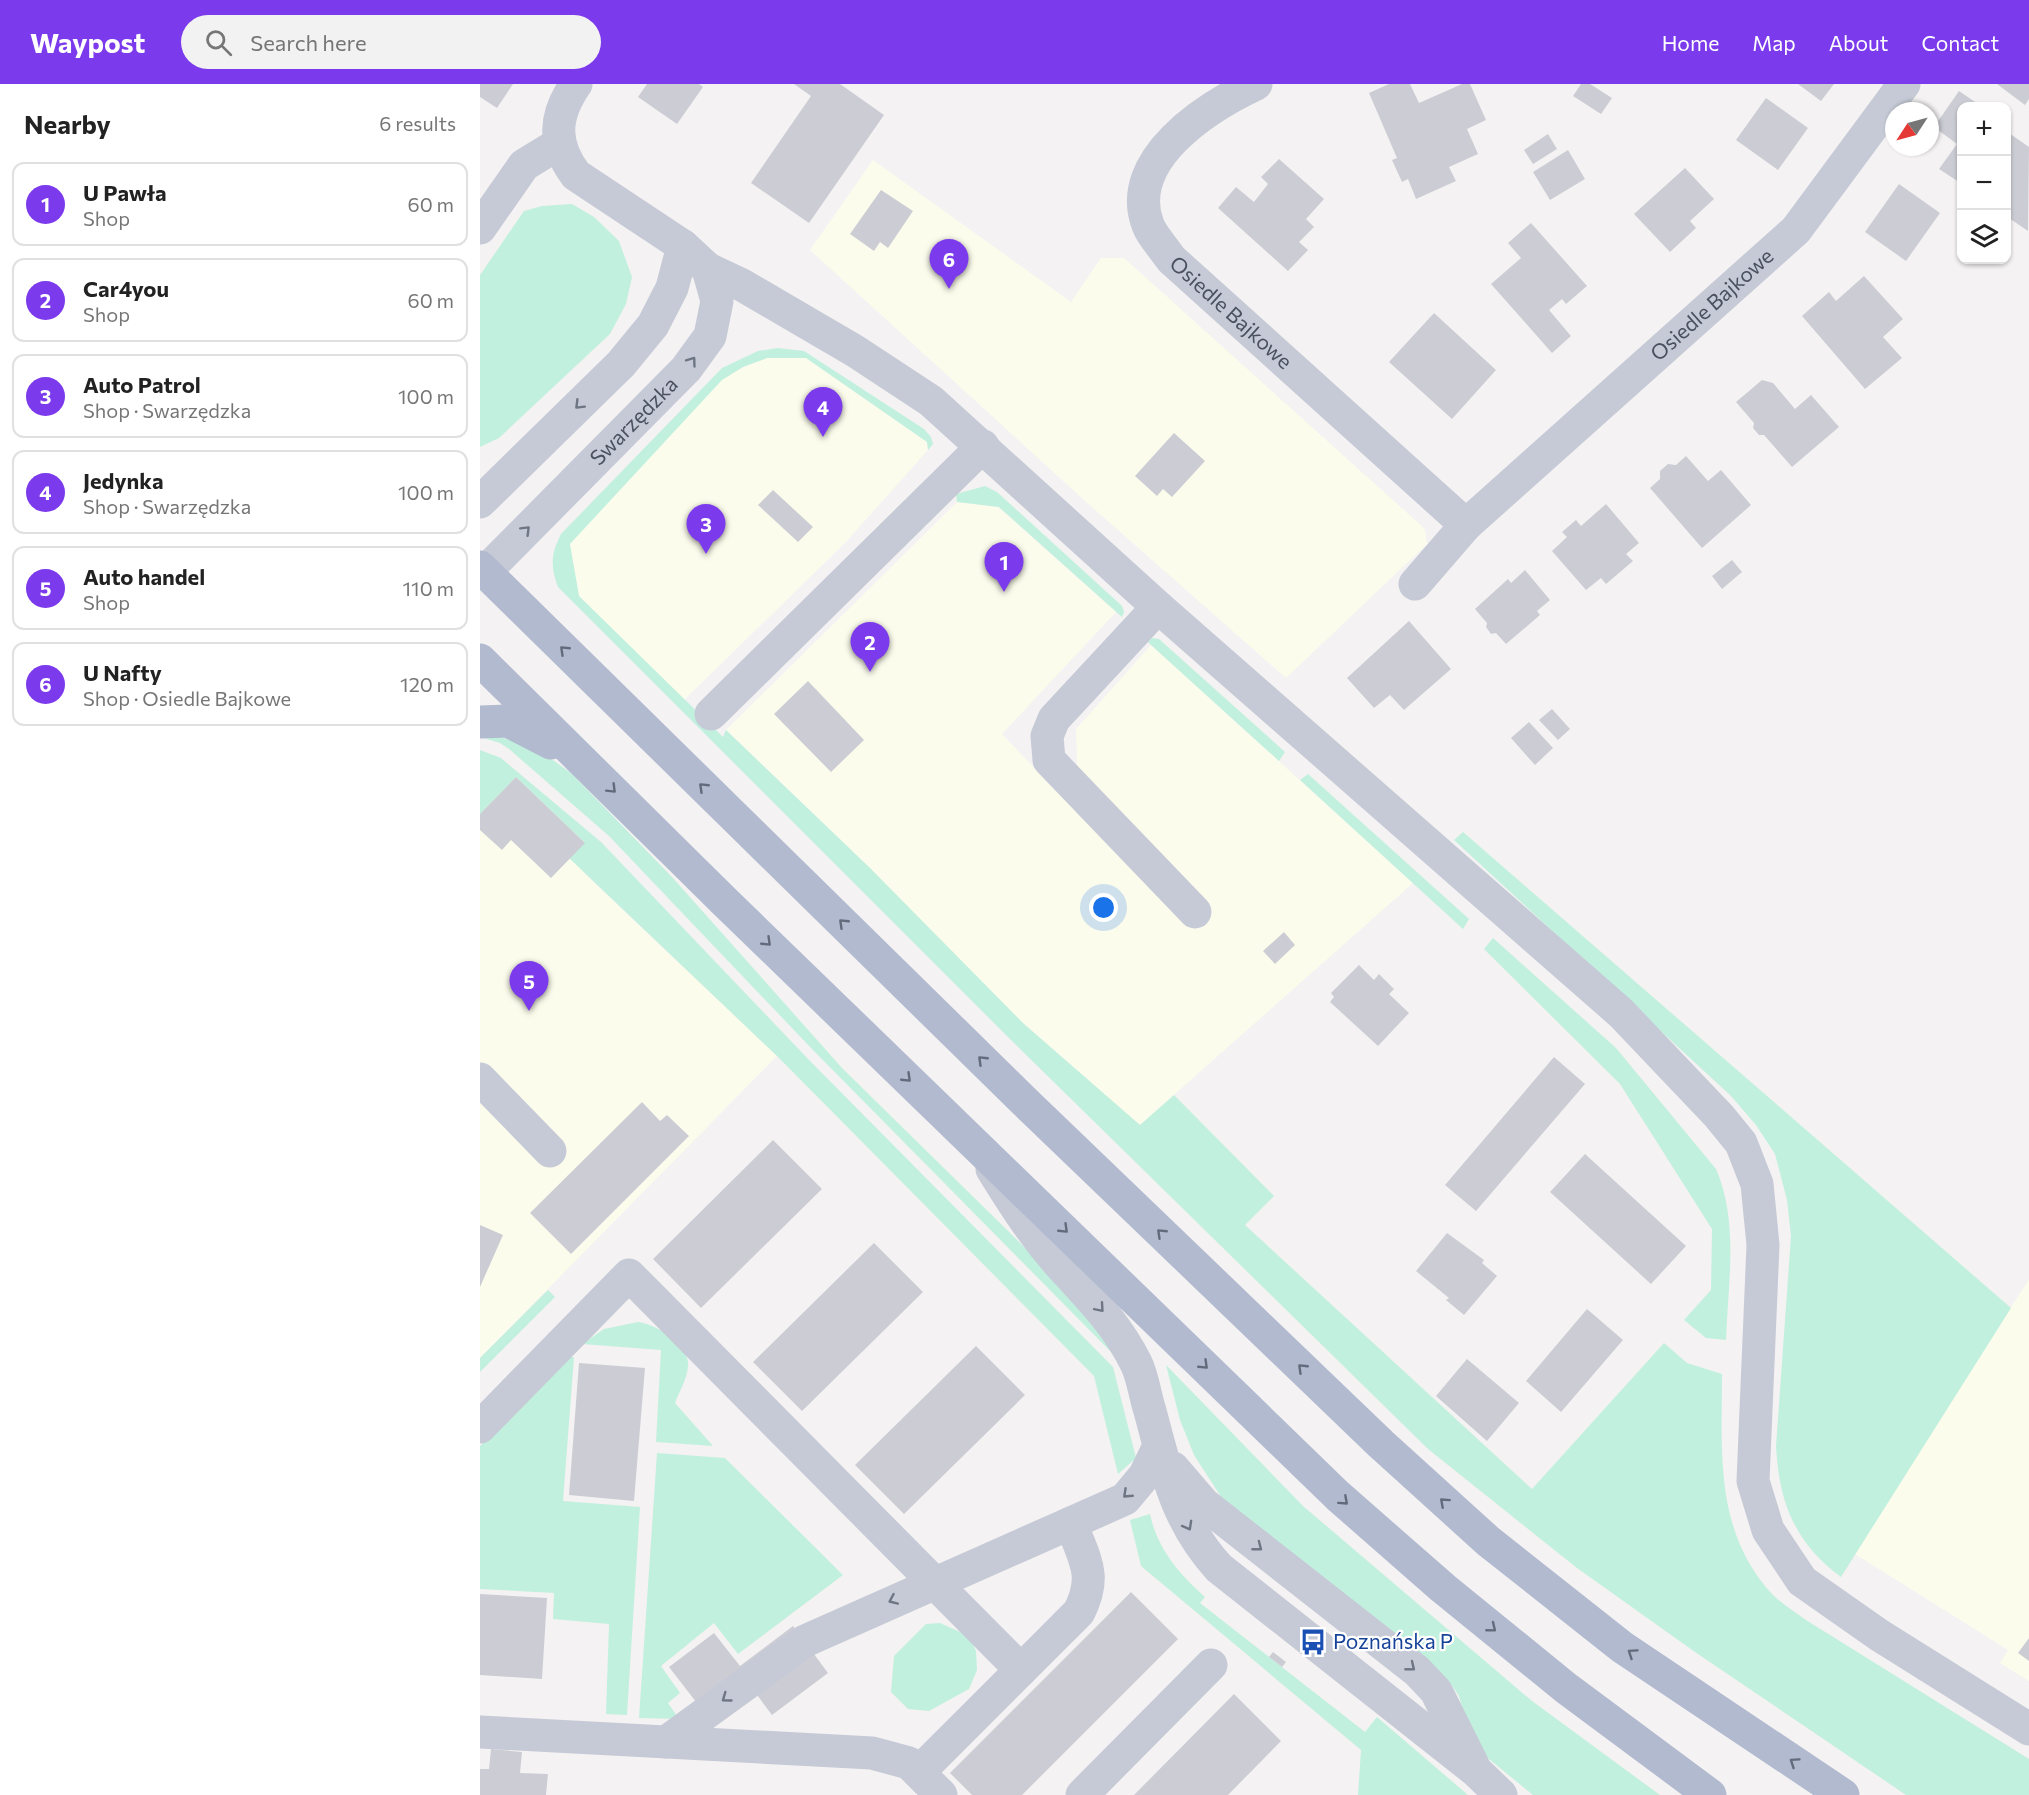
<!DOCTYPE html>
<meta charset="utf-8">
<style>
body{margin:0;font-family:Commissioner,sans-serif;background:#f2f2f2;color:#222}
.controls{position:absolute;right:18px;top:18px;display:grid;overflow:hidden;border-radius:12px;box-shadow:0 2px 4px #0004}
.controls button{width:54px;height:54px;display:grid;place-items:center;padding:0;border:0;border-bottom:2px solid #e0e0e0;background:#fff;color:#222;font:30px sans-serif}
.compass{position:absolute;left:1405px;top:18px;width:54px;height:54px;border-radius:50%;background:#fff;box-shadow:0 2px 4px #0004;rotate:234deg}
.you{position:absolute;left:624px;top:824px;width:21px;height:21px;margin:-15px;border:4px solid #fff;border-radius:50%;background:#1a73e8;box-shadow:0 0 0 9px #1a73e833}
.badge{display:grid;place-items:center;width:39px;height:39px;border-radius:50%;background:#7c3aed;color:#fff;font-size:20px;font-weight:700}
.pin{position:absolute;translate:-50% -50px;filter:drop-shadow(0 2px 3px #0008)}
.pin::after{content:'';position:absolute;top:32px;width:21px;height:18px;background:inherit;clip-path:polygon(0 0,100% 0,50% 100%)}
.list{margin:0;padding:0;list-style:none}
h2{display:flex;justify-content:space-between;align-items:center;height:78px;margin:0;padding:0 24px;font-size:26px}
h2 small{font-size:20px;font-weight:400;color:#767676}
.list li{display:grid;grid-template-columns:39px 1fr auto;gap:18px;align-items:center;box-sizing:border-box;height:84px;margin:0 12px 12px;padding:0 12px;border:2px solid #e0e0e0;border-radius:12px}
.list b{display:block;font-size:22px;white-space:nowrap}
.list p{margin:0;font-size:20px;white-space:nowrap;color:#767676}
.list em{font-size:20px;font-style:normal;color:#767676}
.icon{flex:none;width:33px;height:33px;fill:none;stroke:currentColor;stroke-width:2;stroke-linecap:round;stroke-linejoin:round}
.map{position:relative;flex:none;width:1549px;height:1711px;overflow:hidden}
header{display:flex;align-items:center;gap:36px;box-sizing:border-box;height:84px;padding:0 30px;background:#7c3aed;color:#fff}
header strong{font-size:28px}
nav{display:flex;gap:33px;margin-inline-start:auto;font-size:21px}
.search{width:420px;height:54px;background:#f2f2f2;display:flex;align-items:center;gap:15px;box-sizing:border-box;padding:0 21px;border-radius:33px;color:#767676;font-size:22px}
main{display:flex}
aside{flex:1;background:#fff}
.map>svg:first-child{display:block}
.commercial{fill:#fcfced}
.green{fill:#c2f0de}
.building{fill:#cccdd4}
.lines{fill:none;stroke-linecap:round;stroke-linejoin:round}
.minor{stroke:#c6cad6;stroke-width:33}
.major{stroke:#b2bad0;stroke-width:33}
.oneway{stroke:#6e7583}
.oneway2{stroke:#636a7b}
.labels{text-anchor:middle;stroke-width:4.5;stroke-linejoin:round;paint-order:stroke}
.street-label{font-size:21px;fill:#49505f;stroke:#fff}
.transit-label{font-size:21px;fill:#164399;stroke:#fff;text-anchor:start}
</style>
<header>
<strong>Waypost</strong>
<div class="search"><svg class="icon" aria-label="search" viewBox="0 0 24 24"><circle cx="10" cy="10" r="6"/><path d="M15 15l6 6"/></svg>Search here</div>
<nav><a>Home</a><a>Map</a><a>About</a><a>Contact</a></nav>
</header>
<main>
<aside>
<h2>Nearby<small>6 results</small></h2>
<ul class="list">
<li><span class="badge">1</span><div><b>U Pawła</b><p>Shop</p></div><em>60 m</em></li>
<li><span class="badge">2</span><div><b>Car4you</b><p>Shop</p></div><em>60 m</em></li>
<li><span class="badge">3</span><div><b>Auto Patrol</b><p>Shop · Swarzędzka</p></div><em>100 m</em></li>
<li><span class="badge">4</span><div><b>Jedynka</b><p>Shop · Swarzędzka</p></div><em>100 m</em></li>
<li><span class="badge">5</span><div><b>Auto handel</b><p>Shop</p></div><em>110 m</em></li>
<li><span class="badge">6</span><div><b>U Nafty</b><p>Shop · Osiedle Bajkowe</p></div><em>120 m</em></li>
</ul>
</aside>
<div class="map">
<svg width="1549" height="1711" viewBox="0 0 1549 1711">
<rect width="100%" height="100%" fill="#f4f2f2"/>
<path class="commercial" d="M393 76 591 218 621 174H644L945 445 947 460 806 594 604 416 330 166Z
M287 274H326L447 358 448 366 366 458 204 616 99 512 89 460 242 295 263 283Z
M477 418 518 423 636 528 522 650 578 709 597 686 596 645 671 561 933 799 660 1041 544 940 390 784 246 646Z
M36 693 105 759V790L297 972 0 1274V730Z
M1549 1195V1597L1520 1579 1528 1566 1375 1470Z"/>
<path class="green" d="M92 120 114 133 139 157 152 193 146 220 130 250 19 354 0 363V191L44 127 62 122Z
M298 264 324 267 444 345 451 353 453 360 448 366 447 358 326 274H287L263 283 242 296 90 460 99 512 243 653 246 646 390 784 544 940 660 1041 694 1011 794 1112 765 1141 1052 1405 1184 1259 1207 1279 1242 1290C1242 1369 1234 1448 1293 1511 1302 1520 1315 1528 1326 1536L1549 1675V1711H1426L1215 1568 1097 1484 948 1365 531 956 78 503C70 482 71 470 81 450L242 284 278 267Z
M505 402 517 408 642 522 644 528 642 533 519 423 477 418 476 410Z
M672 554 679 555 805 668 799 677 671 561 668 558Z
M17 652 56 664 91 689 192 793 362 984 585 1203 637 1274 332 965 129 752 29 665 20 659 0 653Z
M0 666 21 674 121 758 331 978 633 1283 656 1374 638 1390 614 1292 297 972 89 774 104 758 36 693 0 730Z
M828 690 989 835 983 845 820 696Z
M983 748 1531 1224 1361 1493C1315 1459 1299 1419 1296 1362L1311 1152 1307 1116 1295 1070 1276 1041 1251 1012 974 756Z
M1013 854 1136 964 1236 1085C1259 1138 1248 1200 1246 1256L1226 1254 1204 1236 1231 1206 1232 1145 1140 1000 1004 865Z
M68 1206 75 1213 0 1288V1274Z
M158 1238C176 1240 211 1261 208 1283 207 1295 199 1308 195 1319L233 1362 176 1358 181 1266 102 1260 124 1245Z
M86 1273H94L83 1417 160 1423 147 1631 126 1630 129 1540 73 1535 74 1509 0 1505V1362Z
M686 1281 823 1422 1052 1617 1180 1711H1053L1004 1671 989 1648 979 1612 971 1600 945 1575 745 1419 714 1371 700 1336Z
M177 1369 245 1374 363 1491 258 1570 234 1539 181 1582 200 1609 188 1619 199 1635 159 1634Z
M670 1430C677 1464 699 1490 725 1513L720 1519 885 1648 897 1633 988 1711H878L881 1666 661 1482 650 1436Z
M460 1539 489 1552 496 1567 497 1586 489 1605 449 1627 428 1625 411 1608 414 1572 446 1540Z"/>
<path class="building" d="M0 0H33L17 24 0 13Z
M167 0H219L223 3 197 40 158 13Z
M314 0H360L404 31 329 139 271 99 331 12Z
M909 0H930L939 19 982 0H990L1006 36 987 45 998 70 969 83 976 97 936 115 928 95 922 98 912 76 917 74 889 9Z
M1101 0H1110L1132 14 1121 30 1093 12Z
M1318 0H1354L1341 17Z
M1517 0H1549V15L1545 21Z
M1479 7 1501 22H1482V100L1459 85 1477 60 1454 43Z
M1286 14 1328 44 1298 86 1256 56Z
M1526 47 1549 63 1548 147 1526 132Z
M1068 50 1077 65 1053 80 1044 66Z
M1088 66 1105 95 1070 116 1053 88Z
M799 75 844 115 826 135 834 143 819 158 828 166 808 187 738 124 756 103 774 118 788 100 781 93Z
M1205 84 1234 115 1210 137 1216 144 1190 168 1154 130Z
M1419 100 1460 129 1426 177 1385 148Z
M401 106 433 127 408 164 400 158 394 167 370 150Z
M1051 139 1107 202 1086 220 1082 215 1069 226 1091 252 1072 269 1011 200 1041 174 1028 159Z
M1384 192 1423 235 1403 253 1422 274 1385 305 1322 232 1349 208 1356 217Z
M954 229 1016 286 972 335 909 278Z
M1282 296 1293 299 1315 325 1331 311 1359 343 1312 383 1284 351H1279L1273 344 1274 339 1256 318Z
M694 349 725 377 692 413 683 405 677 412 655 392Z
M1206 372 1228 397 1241 386 1271 421 1222 464 1170 404 1180 395V387L1188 380 1196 381Z
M293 406 333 443 318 458 278 421Z
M1126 420 1159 459 1146 470 1153 477 1126 500 1121 494 1106 506 1072 467 1087 453 1082 448 1096 436 1101 442Z
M1252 476 1262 488 1242 505 1232 492Z
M1045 486 1070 516 1057 527 1060 531 1026 560 1016 549 1011 550 1006 543 1007 539 995 525 1028 495 1031 499Z
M929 537 971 585 924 626 910 611 894 624 867 594Z
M328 597 384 656 351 688 294 630Z
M1072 625 1090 645 1078 656 1059 636Z
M1049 638 1073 664 1055 681 1031 654Z
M36 693 105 759 71 794 31 756 22 766 0 746V730Z
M804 848 815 861 795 880 783 867Z
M879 881 894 896 899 890 914 905 909 910 929 929 898 962 850 918 854 913 851 909Z
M1074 973 1105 1000 996 1127 965 1101Z
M162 1018 180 1037 187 1031 209 1052 91 1170 50 1129Z
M293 1056 342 1105 221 1224 173 1175Z
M1105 1070 1206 1162 1171 1200 1070 1108Z
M0 1141 23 1151 0 1203Z
M967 1149 1004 1176 1002 1179 1017 1192 984 1231 966 1216 969 1214 936 1187Z
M394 1159 443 1208 322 1327 273 1278Z
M1107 1225 1143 1256 1081 1328 1046 1297Z
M496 1262 545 1311 424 1430 375 1381Z
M987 1275 1039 1319 1007 1357 956 1312Z
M99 1279 165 1284 154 1417 89 1411Z
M651 1508 698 1555 542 1711H492L470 1689Z
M0 1510 67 1514 62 1595 0 1591Z
M313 1542 348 1589 292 1631 262 1591 220 1623 189 1583 234 1549 260 1582Z
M1549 1554V1577L1538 1569Z
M793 1568 806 1578 802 1583 789 1573Z
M754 1610 801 1657 748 1711H654Z
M11 1665 42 1668 40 1689 68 1690 66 1711H0V1685H9Z"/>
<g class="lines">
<g class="minor">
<path id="s1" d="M776 0C727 23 643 76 668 141 672 152 684 164 691 175L986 441 1316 146 1424 0"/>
<path d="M0 144 44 81 80 59"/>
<path d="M228 185 262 201 375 267 451 317 678 523 1141 929 1239 1032 1261 1059 1277 1100 1283 1161 1273 1397 1288 1446 1322 1497 1399 1551 1549 1645"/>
<path d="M0 418 141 280 173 241 192 204 203 162"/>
<path id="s2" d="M5 488 206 285 230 252 237 217 228 185 203 162 96 91C72 59 74 32 96 0"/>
<path d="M935 500 986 441"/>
<path d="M678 523 574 635 567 652 569 676 715 828"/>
<path d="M231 630 503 362"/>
<path d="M0 995 70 1067"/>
<path d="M512 1085C533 1119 554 1152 581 1182 610 1214 636 1239 656 1279 663 1293 665 1312 670 1327 686 1387 696 1437 739 1484L996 1687 1021 1711"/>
<path d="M0 1343 149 1191 541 1586"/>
<path d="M693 1384 724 1420 937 1587 956 1607 993 1681"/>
<path d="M0 1648 392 1669 429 1679 461 1711"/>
<path d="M186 1658 325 1557 645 1415 665 1391 679 1362"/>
<path d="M439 1688 599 1528C618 1491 604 1475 591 1439"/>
<path d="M602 1711 731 1581"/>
</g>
<path class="major" d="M0 483 544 1017 901 1360 1008 1457 1142 1563 1363 1711
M0 576 245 818 858 1412 963 1504 1086 1604 1230 1711
M0 638 28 637 71 659"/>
</g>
<defs><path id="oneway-chevron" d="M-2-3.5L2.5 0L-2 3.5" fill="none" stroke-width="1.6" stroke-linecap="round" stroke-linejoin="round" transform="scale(1.5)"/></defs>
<g class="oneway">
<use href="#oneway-chevron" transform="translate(212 277) rotate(-54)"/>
<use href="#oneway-chevron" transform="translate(99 321) rotate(135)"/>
<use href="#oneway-chevron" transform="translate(46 446) rotate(-45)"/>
<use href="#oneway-chevron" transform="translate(620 1224) rotate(49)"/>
<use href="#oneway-chevron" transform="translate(647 1410) rotate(137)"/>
<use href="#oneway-chevron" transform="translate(708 1442) rotate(61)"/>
<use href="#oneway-chevron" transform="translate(778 1463) rotate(38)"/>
<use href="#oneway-chevron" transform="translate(413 1516) rotate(156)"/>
<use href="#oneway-chevron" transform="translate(931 1583) rotate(39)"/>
<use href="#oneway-chevron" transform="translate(246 1614) rotate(144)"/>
</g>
<g class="oneway2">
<use href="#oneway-chevron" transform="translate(84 566) rotate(-136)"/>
<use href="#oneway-chevron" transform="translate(223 703) rotate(-136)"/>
<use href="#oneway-chevron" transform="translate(132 705) rotate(45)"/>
<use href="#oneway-chevron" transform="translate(363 839) rotate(-136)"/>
<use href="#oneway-chevron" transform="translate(287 858) rotate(44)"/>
<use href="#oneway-chevron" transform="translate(502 976) rotate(-136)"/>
<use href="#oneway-chevron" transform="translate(427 994) rotate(44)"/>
<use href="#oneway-chevron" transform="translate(584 1145) rotate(44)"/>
<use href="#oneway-chevron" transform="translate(681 1149) rotate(-136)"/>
<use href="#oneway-chevron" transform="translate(724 1281) rotate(44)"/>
<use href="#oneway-chevron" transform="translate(822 1284) rotate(-136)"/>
<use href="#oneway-chevron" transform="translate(864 1417) rotate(42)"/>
<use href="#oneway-chevron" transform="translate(964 1418) rotate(-138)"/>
<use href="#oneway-chevron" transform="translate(1012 1544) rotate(39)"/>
<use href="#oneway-chevron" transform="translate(1152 1569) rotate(-146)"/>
<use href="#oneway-chevron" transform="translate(1314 1678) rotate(-146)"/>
</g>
<defs>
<g id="bus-bare" transform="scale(2.07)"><path d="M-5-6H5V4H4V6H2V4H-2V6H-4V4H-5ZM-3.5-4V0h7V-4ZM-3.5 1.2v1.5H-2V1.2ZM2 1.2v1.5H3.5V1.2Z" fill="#1a4fb4" stroke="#fff" stroke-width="2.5" paint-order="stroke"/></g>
</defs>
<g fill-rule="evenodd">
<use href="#bus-bare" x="833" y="1558"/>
</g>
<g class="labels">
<g class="street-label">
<text dy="7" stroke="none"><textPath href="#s1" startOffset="963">Osiedle Bajkowe</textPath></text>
<text dy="7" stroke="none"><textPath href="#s1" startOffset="316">Osiedle Bajkowe</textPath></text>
<text dy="7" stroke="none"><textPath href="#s2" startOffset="212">Swarzędzka</textPath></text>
</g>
<g class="transit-label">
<text x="853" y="1565">Poznańska P</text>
</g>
</g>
</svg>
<div class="controls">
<button>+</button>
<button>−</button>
<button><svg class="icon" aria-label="layers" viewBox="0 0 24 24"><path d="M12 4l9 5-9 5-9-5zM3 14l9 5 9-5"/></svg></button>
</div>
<svg class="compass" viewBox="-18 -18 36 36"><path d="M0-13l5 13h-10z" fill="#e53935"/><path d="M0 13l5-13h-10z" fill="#767676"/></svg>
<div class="you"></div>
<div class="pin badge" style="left:524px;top:508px">1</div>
<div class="pin badge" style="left:390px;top:588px">2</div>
<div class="pin badge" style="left:226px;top:470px">3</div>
<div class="pin badge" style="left:343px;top:353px">4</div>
<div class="pin badge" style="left:49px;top:927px">5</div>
<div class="pin badge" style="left:469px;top:205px">6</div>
</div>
</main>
